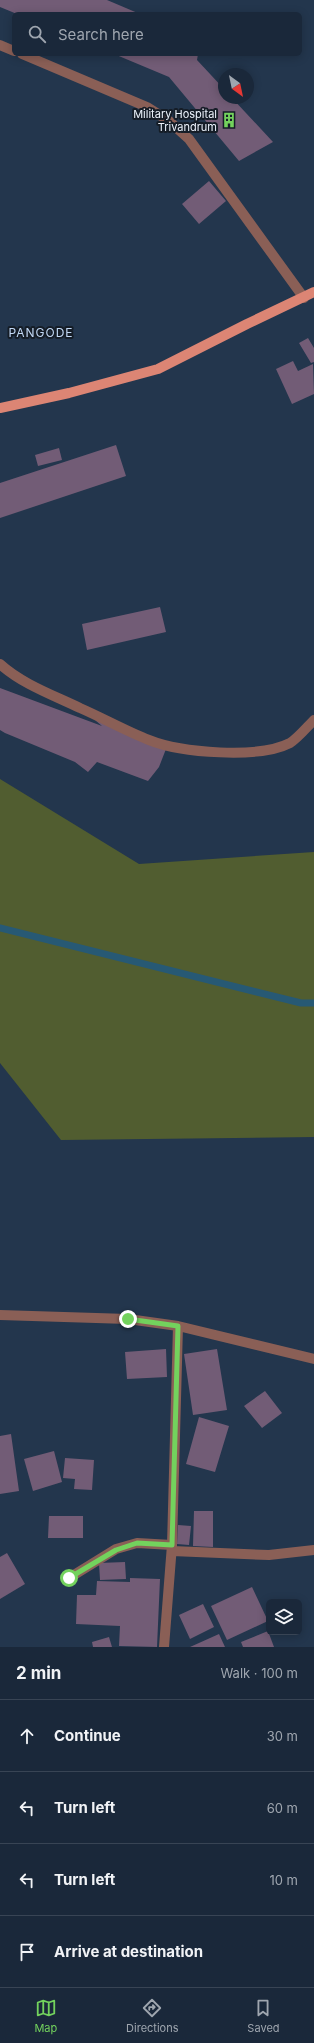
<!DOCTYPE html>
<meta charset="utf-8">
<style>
body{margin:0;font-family:Inter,sans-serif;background:#273445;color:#f1f3f6}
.controls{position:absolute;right:12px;bottom:12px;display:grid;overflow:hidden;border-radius:6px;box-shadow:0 2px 10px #0003}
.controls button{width:36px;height:36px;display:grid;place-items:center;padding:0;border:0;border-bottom:1px solid #384454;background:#1a283a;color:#f1f3f6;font:20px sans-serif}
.compass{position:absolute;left:218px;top:68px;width:36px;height:36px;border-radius:50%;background:#1a283a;box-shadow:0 2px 10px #0003;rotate:147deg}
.stop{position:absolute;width:12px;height:12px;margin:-9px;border:3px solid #73d25d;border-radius:50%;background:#fff}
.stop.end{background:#73d25d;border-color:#fff;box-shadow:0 1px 4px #0008}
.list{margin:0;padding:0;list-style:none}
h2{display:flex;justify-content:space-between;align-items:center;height:52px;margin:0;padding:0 16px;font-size:17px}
h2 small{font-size:13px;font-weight:400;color:#9fa6af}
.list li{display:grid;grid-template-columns:26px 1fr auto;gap:12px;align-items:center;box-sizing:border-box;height:72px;padding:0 16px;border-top:1px solid #384454}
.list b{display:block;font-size:15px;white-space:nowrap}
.list em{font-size:13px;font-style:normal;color:#9fa6af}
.icon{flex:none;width:22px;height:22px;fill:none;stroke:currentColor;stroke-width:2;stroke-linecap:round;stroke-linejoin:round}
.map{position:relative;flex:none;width:314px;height:1647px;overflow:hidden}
.search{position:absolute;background:#1a283a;box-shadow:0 2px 10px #0003;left:12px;right:12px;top:12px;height:44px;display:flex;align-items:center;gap:10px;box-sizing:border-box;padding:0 14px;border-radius:6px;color:#9fa6af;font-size:15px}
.sheet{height:340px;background:#1a283a}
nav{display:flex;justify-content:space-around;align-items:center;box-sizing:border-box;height:56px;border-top:1px solid #384454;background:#1a283a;font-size:11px;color:#9fa6af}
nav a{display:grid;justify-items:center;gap:2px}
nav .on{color:#73d25d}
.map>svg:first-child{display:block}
.green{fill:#515d30}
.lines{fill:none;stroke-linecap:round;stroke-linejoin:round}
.stream{stroke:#275974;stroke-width:7}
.building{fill:#725c76}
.minor{stroke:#8a5f56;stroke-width:10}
.major{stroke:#dc8574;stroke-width:10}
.route{stroke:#73d25d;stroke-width:5}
.labels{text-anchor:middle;stroke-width:4;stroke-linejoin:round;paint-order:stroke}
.poi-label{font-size:11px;fill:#ecf3fc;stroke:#151d27;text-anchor:end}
.neighbourhood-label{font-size:12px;letter-spacing:1px;fill:#c2d9f6;stroke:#151d27}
</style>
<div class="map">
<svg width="314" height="1647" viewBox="0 0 314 1647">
<rect width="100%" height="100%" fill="#23364d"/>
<path class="green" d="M0 779 139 864 314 852V1137L61 1140 0 1063Z"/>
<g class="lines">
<path class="stream" d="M0 928 301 1003H314"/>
</g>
<path class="building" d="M0 0H107L140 14H17L0 7Z
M114 54H198L197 60 224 89V98H232L273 142 239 161 169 77Z
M209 181 226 201 199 224 182 204Z
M308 338 314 348V362L311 363 299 343Z
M293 361 298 371 313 364 314 394 292 404 276 369Z
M116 445 126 476 0 518V483Z
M59 448 62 460 38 466 35 455Z
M160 607 166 632 87 650 82 624Z
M0 688 102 726 95 720 166 749 159 767 148 781 97 762 88 772 75 762 5 733 0 730Z
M166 1349 167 1377 127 1379 125 1352Z
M217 1349 227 1410 193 1415 184 1354Z
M265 1391 282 1413 262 1428 244 1406Z
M199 1417 229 1426 215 1472 186 1464Z
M11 1434 19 1491 0 1494V1436Z
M54 1451 62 1482 33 1491 24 1459Z
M65 1458 94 1460 92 1490 74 1489 75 1479 63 1478Z
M194 1511H213V1547L193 1546Z
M49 1516H83V1538H48Z
M178 1525 191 1526 189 1545 177 1544Z
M7 1553 25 1584 0 1599V1557Z
M125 1562 126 1579 100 1580 99 1563Z
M130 1578 160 1579 157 1647 119 1646 120 1626 76 1624 77 1595H96L97 1581 130 1582Z
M252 1587 268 1621 227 1640 211 1606Z
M203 1604 214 1627 190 1639 179 1615Z
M268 1631 274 1647H243L241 1642Z
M219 1634 225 1647H190Z
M109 1637 112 1647H93L92 1642Z"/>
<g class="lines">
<path class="minor" d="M0 45 14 51
M22 54 147 107 169 121 189 139 304 298
M0 664C22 684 53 695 80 708 103 718 126 731 149 740 181 753 259 759 290 743 298 738 307 727 314 720
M0 1315 128 1319 178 1326 314 1359
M172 1551 269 1555 314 1550
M69 1578 116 1549 137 1543 172 1545
M164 1647 172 1545 178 1326"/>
<path class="major" d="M0 408 69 393 158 369 247 324 314 292"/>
</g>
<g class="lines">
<path class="route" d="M69 1578 116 1550 137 1543 172 1545 178 1326 128 1319"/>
</g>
<defs>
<g id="building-bare" transform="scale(1.2)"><path d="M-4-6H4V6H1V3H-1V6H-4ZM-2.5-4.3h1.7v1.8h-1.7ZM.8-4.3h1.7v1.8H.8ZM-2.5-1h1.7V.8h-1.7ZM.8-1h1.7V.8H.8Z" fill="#73d25d" stroke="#151d27" stroke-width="2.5" paint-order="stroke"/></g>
</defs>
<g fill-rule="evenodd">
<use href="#building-bare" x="229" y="120"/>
</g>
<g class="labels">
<g class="poi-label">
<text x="217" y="118">Military Hospital<tspan x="217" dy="13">Trivandrum</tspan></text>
</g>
<g class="neighbourhood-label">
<text x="41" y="337">PANGODE</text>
</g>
</g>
</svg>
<div class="controls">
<button><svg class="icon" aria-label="layers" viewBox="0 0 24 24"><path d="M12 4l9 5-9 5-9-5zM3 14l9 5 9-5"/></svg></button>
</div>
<svg class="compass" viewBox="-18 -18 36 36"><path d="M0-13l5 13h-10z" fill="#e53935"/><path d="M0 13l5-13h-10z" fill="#9fa6af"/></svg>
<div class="stop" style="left:69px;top:1578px"></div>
<div class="stop end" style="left:128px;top:1319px"></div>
<div class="search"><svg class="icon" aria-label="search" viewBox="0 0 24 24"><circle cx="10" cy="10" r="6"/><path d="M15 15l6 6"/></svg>Search here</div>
</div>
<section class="sheet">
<h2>2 min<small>Walk · 100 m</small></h2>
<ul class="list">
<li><svg class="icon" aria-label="ahead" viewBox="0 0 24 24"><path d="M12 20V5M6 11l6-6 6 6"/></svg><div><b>Continue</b></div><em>30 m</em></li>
<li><svg class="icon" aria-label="left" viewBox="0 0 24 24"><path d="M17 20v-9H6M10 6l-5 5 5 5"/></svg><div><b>Turn left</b></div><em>60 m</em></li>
<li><svg class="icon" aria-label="left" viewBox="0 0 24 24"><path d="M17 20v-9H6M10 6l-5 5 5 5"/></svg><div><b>Turn left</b></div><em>10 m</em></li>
<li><svg class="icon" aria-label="arrive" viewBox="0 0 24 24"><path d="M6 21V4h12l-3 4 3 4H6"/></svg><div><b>Arrive at destination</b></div></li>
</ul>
</section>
<nav>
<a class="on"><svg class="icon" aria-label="map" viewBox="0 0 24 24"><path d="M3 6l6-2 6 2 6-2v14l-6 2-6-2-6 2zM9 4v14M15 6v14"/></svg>Map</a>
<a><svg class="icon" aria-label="directions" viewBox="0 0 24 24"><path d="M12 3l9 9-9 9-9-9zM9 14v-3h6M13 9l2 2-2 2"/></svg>Directions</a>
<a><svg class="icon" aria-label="saved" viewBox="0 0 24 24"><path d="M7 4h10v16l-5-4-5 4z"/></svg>Saved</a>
</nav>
